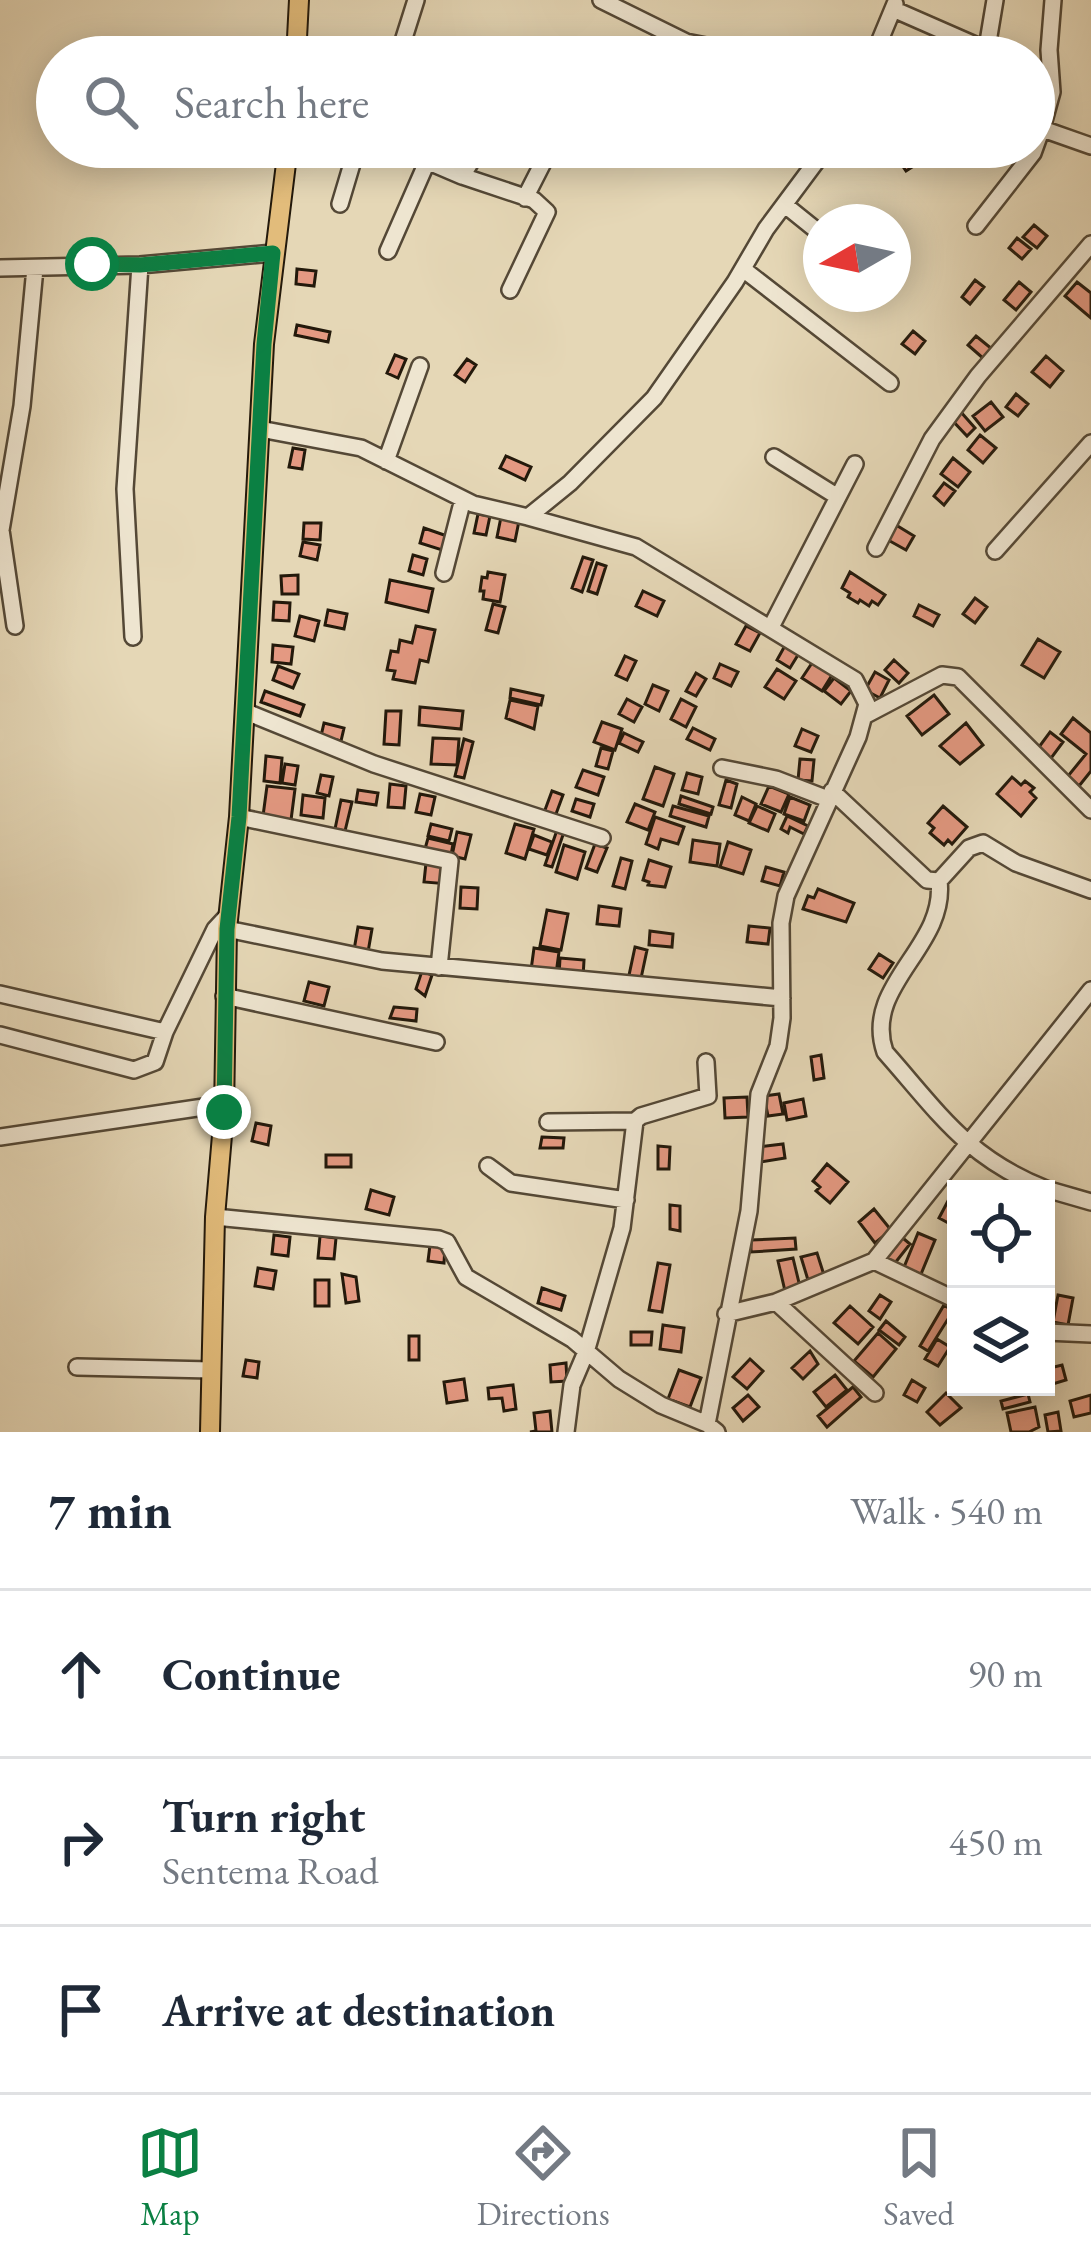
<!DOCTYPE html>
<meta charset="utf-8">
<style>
body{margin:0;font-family:"EB Garamond",serif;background:#f2f2f3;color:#1f2937}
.controls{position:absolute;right:36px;bottom:36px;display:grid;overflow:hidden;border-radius:0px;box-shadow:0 6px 30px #0003}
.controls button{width:108px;height:108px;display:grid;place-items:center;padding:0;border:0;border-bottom:3px solid #e0e1e3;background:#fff;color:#1f2937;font:60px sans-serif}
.compass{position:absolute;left:803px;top:204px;width:108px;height:108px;border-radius:50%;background:#fff;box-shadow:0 6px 30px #0003;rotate:261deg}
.stop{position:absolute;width:36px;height:36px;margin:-27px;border:9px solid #0b8043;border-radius:50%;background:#fff}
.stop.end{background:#0b8043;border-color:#fff;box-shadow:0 3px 12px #0008}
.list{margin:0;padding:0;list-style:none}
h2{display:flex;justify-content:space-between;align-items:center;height:156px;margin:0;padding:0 48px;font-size:51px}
h2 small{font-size:39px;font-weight:400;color:#747a83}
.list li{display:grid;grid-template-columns:78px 1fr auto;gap:36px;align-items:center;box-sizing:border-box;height:168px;padding:0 48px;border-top:3px solid #e0e1e3}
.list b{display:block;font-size:45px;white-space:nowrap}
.list p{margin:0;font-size:39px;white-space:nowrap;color:#747a83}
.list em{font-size:39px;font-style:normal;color:#747a83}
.icon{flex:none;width:66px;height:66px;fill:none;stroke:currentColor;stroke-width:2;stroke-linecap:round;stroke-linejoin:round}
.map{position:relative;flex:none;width:1091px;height:1432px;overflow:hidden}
.search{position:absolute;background:#fff;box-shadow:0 6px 30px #0003;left:36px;right:36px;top:36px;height:132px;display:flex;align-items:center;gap:30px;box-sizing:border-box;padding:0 42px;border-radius:66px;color:#747a83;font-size:45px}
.sheet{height:660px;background:#fff}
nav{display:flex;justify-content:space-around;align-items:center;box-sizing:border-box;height:168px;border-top:3px solid #e0e1e3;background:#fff;font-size:33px;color:#747a83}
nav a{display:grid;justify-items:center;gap:6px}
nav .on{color:#0b8043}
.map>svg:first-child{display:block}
.building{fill:#e49982;stroke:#23190b;stroke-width:3}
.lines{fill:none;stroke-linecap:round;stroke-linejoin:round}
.minor-casing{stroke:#544836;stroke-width:20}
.major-casing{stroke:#23190b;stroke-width:22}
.minor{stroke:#eee5d0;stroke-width:15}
.major{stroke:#e2bc7b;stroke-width:18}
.route{stroke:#0b8043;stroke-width:15}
</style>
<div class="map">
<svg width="1091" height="1432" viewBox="0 0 1091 1432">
<rect width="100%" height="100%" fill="#e5d7b6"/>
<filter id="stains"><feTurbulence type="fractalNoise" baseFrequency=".00167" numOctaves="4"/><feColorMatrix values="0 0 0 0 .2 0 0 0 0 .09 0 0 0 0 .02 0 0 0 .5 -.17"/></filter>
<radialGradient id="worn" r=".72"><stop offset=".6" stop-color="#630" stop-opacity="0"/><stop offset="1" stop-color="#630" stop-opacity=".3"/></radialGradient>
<path class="building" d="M907 147H915L923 160 906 171 895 155Z
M1034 225 1047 236 1037 248 1023 237Z
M1017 238 1031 249 1022 259 1009 248Z
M297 269 316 271 314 286 296 284Z
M975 280 984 287 970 304 962 297Z
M1019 282 1031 292 1016 310 1004 300Z
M1077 282 1091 293V318L1065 296Z
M297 325 330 332 328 342 295 335Z
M913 331 925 341 915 354 902 344Z
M976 336 992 349 984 359 968 345Z
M395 355 406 359 398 378 387 373Z
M1046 356 1063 371 1050 387 1032 372Z
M467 359 476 365 465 382 455 375Z
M1016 394 1028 404 1018 416 1006 407Z
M991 402 1003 417 985 431 973 416Z
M960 411 975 428 967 436 951 419Z
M980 435 996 448 983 463 968 450Z
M293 448 305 450 302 469 289 467Z
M506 456 531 467 525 480 500 468Z
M953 458 970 472 958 487 941 474Z
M944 483 955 491 944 505 934 496Z
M478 514 490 516 486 535 474 533Z
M501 517 519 521 515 541 497 537Z
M304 523H321L320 540 303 539Z
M896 525 914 536 906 550 888 540Z
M424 528 447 536 442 550 420 543Z
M303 542 320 545 317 560 300 556Z
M413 555 427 559 423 575 409 571Z
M583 557 593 560 582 592 572 588Z
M597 563 606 566 597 594 588 591Z
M488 572 505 575 500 602 483 599 484 591H480L482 577 487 578Z
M850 572 885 595 878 605 872 601 869 606 860 600 858 603 848 597 850 593 842 588Z
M298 575V594H282L281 576Z
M390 580 433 589 428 612 386 602Z
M643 591 664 601 657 616 636 606Z
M975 598 987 607 975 623 963 614Z
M274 602 290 603 289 621 273 620Z
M493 604 505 607 498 633 486 630Z
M919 605 939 615 933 626 914 616Z
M328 610 347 614 344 629 325 625Z
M300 616 319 621 314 641 295 636Z
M416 626 435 630 428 662 420 660 415 683 393 679 395 671 387 670 391 651 398 652 400 640 412 643Z
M746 626 760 633 750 651 736 644Z
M1038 639 1060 652 1044 678 1022 665Z
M787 642 801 650 790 668 777 660Z
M273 645 293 647 291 664 272 662Z
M625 656 636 661 627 680 616 675Z
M894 660 908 673 899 683 885 670Z
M812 663 832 675 822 691 802 678Z
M720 664 738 672 731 686 714 678Z
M278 666 299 674 293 688 273 680Z
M777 669 796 681 784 699 765 687Z
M875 672 889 680 880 698 865 690Z
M696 673 706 679 696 696 686 691Z
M834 678 851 691 841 704 824 691Z
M653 685 668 691 659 711 645 704Z
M511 689 543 696 541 705 510 698Z
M265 691 304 705 300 716 261 702Z
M934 695 949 714 922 735 907 716Z
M627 699 642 707 634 722 619 714Z
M681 699 696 707 686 727 671 719Z
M510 700 538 706 534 729 506 718Z
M420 707 463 711 461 729 419 725Z
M386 711H401L399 745 384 744Z
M1073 718 1091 733V771L1079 786 1068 776 1086 754 1061 734Z
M602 722 622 729 615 750 594 742Z
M324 723 344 728 341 741 321 736Z
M966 723 983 745 960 764 940 746Z
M693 728 715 739 710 750 687 739Z
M802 729 818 736 811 752 795 746Z
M1050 732 1063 742 1049 761 1036 751Z
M624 733 643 742 638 752 619 743Z
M433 738 459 739 457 765 431 764Z
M464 739 473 742 464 778 455 776Z
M601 748 613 751 608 769 596 766Z
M266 756 282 758 280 783 264 781Z
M800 759 814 760 812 781 798 780Z
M285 764 298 766 295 785 282 783Z
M655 767 674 774 663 806 643 799Z
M583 770 604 777 598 795 576 787Z
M687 773 702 777 698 794 682 790Z
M321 775 333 777 329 796 317 793Z
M1012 777 1021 785 1025 781 1034 788 1030 792 1036 798 1021 816 997 794Z
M726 780 737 784 731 808 719 805Z
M390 784 406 786 404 808 388 807Z
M267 786 295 789 291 820 263 816Z
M769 786 789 794 781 812 761 804Z
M358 790 378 793 376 805 356 802Z
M552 791 563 795 553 822 542 818Z
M420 794 435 797 431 815 416 812Z
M303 795 325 798 323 818 301 815Z
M681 796 713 807 711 814 679 804Z
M742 797 756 804 749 821 735 815Z
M790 797 810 805 804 821 784 814Z
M576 799 594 804 590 817 572 811Z
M341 800 352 802 345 831 335 829Z
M635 804 655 812 648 830 627 822Z
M673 806 709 816 706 827 670 816Z
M757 806 775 814 768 831 749 823Z
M943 806 967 827 952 844 948 840 944 845 930 833 934 828 928 823Z
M787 816 808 826 804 834 790 827 788 833 781 829Z
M655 817 684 827 678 844 661 839 658 849 646 844Z
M431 824 452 829 449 841 428 836Z
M515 824 534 829 525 859 506 853Z
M557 830 564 832 552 867 545 865Z
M457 832 471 835 465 859 452 856Z
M534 835 552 842 547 855 529 849Z
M428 838 453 844 451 855 425 849Z
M693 840 720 844 717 866 690 862Z
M728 842 751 850 743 874 720 867Z
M595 844 607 848 597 872 586 868Z
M564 845 585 852 577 879 556 872Z
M621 858 632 861 625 889 613 886Z
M649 860 671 867 665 887 648 885 649 882 643 880Z
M426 863 450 866 448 884 424 882Z
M766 867 784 872 780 886 762 881Z
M461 887 478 888 477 909 460 908Z
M818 889 854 903 846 922 803 909 808 896 814 898Z
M599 906 621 909 619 926 597 924Z
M547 910 568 914 561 950 540 946Z
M749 926 770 928 768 944 747 942Z
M358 927 372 929 368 952 354 950Z
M650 931 673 934 672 947 649 945Z
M635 947 647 950 640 983 628 980Z
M534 948 559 952 556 974 531 970Z
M879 954 893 963 883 978 869 969Z
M560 958 584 960 583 978 559 976Z
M422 971 432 975 425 996 416 989Z
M309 982 329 987 324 1006 304 1001Z
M394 1007 417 1009 416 1021 390 1018Z
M821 1055 824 1078 814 1080 811 1057Z
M779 1094 783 1114 768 1116 764 1096Z
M747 1097 748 1117 725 1118 724 1098Z
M803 1099 806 1116 787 1120 784 1103Z
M256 1123 271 1126 268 1145 252 1141Z
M542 1137 564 1138 563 1148H540Z
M783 1144 785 1158 761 1162 758 1147Z
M658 1146 670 1147 669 1169H658Z
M326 1155H351V1167H326Z
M827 1164 848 1182 830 1203 816 1191 820 1187 813 1181Z
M371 1190 394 1197 389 1215 366 1209Z
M948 1201 956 1206 954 1226 939 1218Z
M670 1205 680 1206V1231L670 1229Z
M874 1209 891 1230 875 1243 859 1222Z
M918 1233 935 1240 919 1279 902 1272Z
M898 1234 910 1244 891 1268 879 1258Z
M274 1235 290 1237 288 1256 272 1254Z
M320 1236 336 1238 334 1259 318 1258Z
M795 1238 796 1249 751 1252V1240Z
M430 1245 445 1246 444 1263 428 1261Z
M817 1253 824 1275 808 1280 801 1257Z
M793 1258 800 1287 785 1291 778 1261Z
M658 1263 670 1265 662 1312 649 1310Z
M258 1268 276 1271 273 1289 255 1286Z
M342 1274 356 1277 359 1301 346 1303Z
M315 1280H329V1306H315Z
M542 1288 565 1296 561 1310 538 1303Z
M880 1295 891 1302 880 1319 869 1311Z
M1058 1295 1073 1298 1068 1325 1053 1322Z
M944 1305 953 1311 928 1351 920 1346Z
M850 1306 873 1327 858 1344 834 1323Z
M886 1321 905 1337 899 1345 879 1330Z
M663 1325 684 1328 681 1352 660 1349Z
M631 1332H652L651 1345H631Z
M878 1333 896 1349 873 1377 854 1361Z
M409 1336H419V1360H409Z
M937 1339 950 1347 938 1366 925 1359Z
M810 1351 818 1364 803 1379 792 1368Z
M750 1359 763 1371 747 1389 733 1377Z
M246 1360 259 1362 257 1378 243 1376Z
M566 1363 567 1381 551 1382 550 1365Z
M1062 1365 1066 1380 1046 1386V1369Z
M679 1370 701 1378 690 1407 668 1399Z
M835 1375 847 1390 826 1407 814 1392Z
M464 1379 467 1400 447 1403 444 1382Z
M912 1380 925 1388 917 1402 904 1395Z
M513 1385 516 1409 504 1411 502 1398 489 1399 488 1388Z
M853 1387 861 1397 827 1427 818 1416Z
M946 1393 961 1408 940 1425 927 1412Z
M1028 1394 1030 1402 1003 1409 1001 1401Z
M748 1395 759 1407 743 1421 733 1408Z
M1091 1395V1413L1074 1417 1070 1401Z
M1035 1407 1039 1427 1029 1432H1011L1007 1413Z
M550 1411 552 1432H530L536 1431 534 1413Z
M1058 1412 1061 1431 1048 1432 1045 1415Z"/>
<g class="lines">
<g class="minor-casing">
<path id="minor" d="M601 0 686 42 762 57
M893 9 982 48 988 42 995 0
M398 57 416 0
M467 57 471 50
M529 57 533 50
M873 57 895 4
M1037 127 1091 146
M394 147 462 176 480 147
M462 176 534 200 547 212 510 290
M525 198 551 147
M340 204 357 147
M785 205 821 234
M976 226 1033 153 1042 128 1052 92 1049 50 1053 0
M388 251 427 162
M0 268 140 265 273 253
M743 269 890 383
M260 429 361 448 473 504 528 517 570 483 654 398 735 282 766 229 827 147
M774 457 838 497
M386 461 420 366
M528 517 636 547 855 680 867 704 858 737 786 896 781 923 782 1018 778 1046 759 1094 749 1211 707 1424 717 1432
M876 548 932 439 978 376 1091 244
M995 551 1091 443
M444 573 463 499
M15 626 1 530 22 406 35 268
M771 627 855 464
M133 637 125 489 140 265
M244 711 374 764 602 838
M866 715 942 675 958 677 1091 810
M722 768 776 779 828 799
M832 791 927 880 939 881 969 848 983 843 1016 863 1091 890
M239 817 450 861 439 967
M939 881C947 947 862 985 885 1052 939 1113 967 1158 1046 1189
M227 929 382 961 782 998
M0 994 165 1032
M224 996 436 1042
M0 1035 134 1070 155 1062 165 1032 215 929 228 915
M548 1122 635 1121
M0 1137 224 1104
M488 1166 511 1183 626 1200
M1046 1189 1091 1202
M215 1217 439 1239 447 1242 466 1277 572 1339 619 1379 661 1405 707 1424
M874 1261 1091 990
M776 1302 875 1393
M726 1314 776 1302 874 1261 956 1300
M1046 1332 1091 1334
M77 1367 211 1370
M566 1432 572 1385 586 1352 622 1228 635 1121 641 1116 708 1096 706 1062"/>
</g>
<g class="major-casing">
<path id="major" d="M296 57 299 0
M210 1432 215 1217 224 1112 227 929 239 817 264 344 288 147"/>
</g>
<use href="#minor" class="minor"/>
<use href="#major" class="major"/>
</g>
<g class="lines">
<path class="route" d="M92 264 140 265 273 253 264 344 239 817 227 929 224 1112"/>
</g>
<rect width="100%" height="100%" filter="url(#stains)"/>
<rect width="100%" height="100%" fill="url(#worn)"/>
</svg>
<div class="controls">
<button><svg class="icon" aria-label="locate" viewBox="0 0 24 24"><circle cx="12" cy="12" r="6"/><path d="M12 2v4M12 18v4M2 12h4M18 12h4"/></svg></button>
<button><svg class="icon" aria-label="layers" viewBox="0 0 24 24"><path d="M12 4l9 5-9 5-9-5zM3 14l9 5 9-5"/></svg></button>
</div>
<svg class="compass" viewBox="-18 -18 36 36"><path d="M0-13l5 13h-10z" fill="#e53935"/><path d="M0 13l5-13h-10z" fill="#747a83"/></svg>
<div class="stop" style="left:92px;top:264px"></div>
<div class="stop end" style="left:224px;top:1112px"></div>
<div class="search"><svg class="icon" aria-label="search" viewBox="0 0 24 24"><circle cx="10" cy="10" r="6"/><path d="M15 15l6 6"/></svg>Search here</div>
</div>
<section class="sheet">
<h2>7 min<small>Walk · 540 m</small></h2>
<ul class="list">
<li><svg class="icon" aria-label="ahead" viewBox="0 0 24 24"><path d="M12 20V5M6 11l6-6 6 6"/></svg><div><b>Continue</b></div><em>90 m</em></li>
<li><svg class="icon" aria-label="right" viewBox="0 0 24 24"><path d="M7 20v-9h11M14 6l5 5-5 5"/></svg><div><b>Turn right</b><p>Sentema Road</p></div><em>450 m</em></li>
<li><svg class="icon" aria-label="arrive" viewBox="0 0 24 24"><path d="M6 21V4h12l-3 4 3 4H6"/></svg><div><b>Arrive at destination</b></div></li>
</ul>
</section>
<nav>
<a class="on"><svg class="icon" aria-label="map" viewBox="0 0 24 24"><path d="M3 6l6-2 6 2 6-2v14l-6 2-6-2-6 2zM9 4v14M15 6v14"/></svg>Map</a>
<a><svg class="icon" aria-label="directions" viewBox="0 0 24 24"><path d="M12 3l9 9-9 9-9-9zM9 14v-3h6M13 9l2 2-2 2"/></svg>Directions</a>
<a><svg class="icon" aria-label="saved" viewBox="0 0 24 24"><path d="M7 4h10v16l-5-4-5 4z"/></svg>Saved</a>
</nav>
